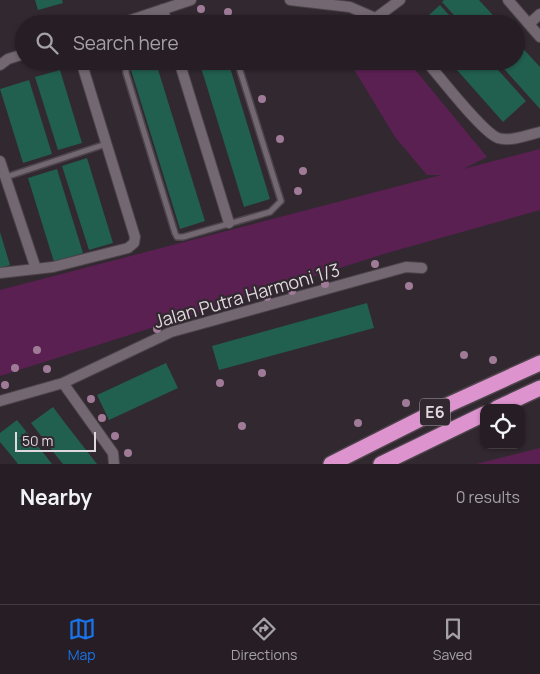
<!DOCTYPE html>
<style>
body{margin:0;font-family:Manrope,sans-serif;background:#2e272c;color:#f1f3f6}
.controls{position:absolute;right:15px;bottom:15px;display:grid;overflow:hidden;border-radius:10px;box-shadow:0 1px 4px #0004}
.controls button{width:45px;height:45px;display:grid;place-items:center;padding:0;border:0;border-bottom:1px solid #423c41;background:#261e24;color:#f1f3f6;font:25px sans-serif}
.scale{position:absolute;left:15px;bottom:12px;width:81px;box-sizing:border-box;padding-left:5px;border:2px solid #dfd8dd;border-top:0;font-size:14px;line-height:18px;white-space:nowrap;color:#dfd8dd;-webkit-text-stroke:4px #322830;paint-order:stroke}
.list{margin:0;padding:0;list-style:none}
h2{display:flex;justify-content:space-between;align-items:center;height:65px;margin:0;padding:0 20px;font-size:21px}
h2 small{font-size:16px;font-weight:400;color:#a4a2a6}
.icon{flex:none;width:28px;height:28px;fill:none;stroke:currentColor;stroke-width:2;stroke-linecap:round;stroke-linejoin:round}
.map{position:relative;flex:none;width:540px;height:464px;overflow:hidden}
.search{position:absolute;background:#261e24;box-shadow:0 1px 4px #0004;left:15px;right:15px;top:15px;height:55px;display:flex;align-items:center;gap:12px;box-sizing:border-box;padding:0 18px;border-radius:28px;color:#a4a2a6;font-size:19px}
.sheet{height:140px;background:#261e24}
nav{display:flex;justify-content:space-around;align-items:center;box-sizing:border-box;height:70px;border-top:1px solid #423c41;background:#261e24;font-size:14px;color:#a4a2a6}
nav a{display:grid;justify-items:center;gap:2px}
nav .on{color:#1a73e8}
.map>svg:first-child{display:block}
.green{fill:#5b2052}
.building{fill:#215f4e}
.lines{fill:none;stroke-linecap:round;stroke-linejoin:round}
.lane-casing{stroke:#4d454b;stroke-width:8}
.street-casing{stroke:#4d454b;stroke-width:12}
.highway-casing{stroke:#4d454b;stroke-width:18}
.lane{stroke:#736871;stroke-width:5}
.street{stroke:#736871;stroke-width:10}
.highway{stroke:#dd93ce;stroke-width:15}
.tree{fill:#9f7b97}
.labels{text-anchor:middle;stroke-width:4.5;stroke-linejoin:round;paint-order:stroke}
.shield{fill:#322830;stroke:#aba3a9;stroke-width:1}
.shield-label{font-size:16px;font-weight:bold;fill:#dfd8dd}
.street-label{font-size:18px;fill:#dfd8dd;stroke:#322830}
</style>
<div class="map">
<svg width="540" height="464" viewBox="0 0 540 464">
<rect width="100%" height="100%" fill="#322830"/>
<path class="green" d="M349 61H408L487 157 463 169 540 149V210L387 253 0 376V290L441 175H427L395 137Z
M540 448V464H476Z"/>
<path class="building" d="M35 0H62L63 3 38 10Z
M444 0H479L501 24H462L442 2Z
M440 5 457 24H419Z
M516 41 540 67V109L497 61H516Z
M199 61H228L270 199 244 207Z
M449 61H490L526 101 503 122Z
M156 63 205 221 180 229 131 70Z
M60 70 82 143 58 150 35 77Z
M29 80 52 154 23 163 0 89Z
M87 158 113 243 89 250 62 166Z
M57 169 83 253 54 262 28 178Z
M0 232 10 265 0 268Z
M367 303 374 328 219 370 212 346Z
M166 363 178 388 109 420 97 395Z
M53 407 65 423 97 464H63L58 458 31 423Z
M17 420 45 455 52 464H18L10 454 0 442V433Z"/>
<g class="lines">
<g class="lane-casing">
<path id="lane" d="M126 61V73L175 233 177 237H183L270 212 281 201 237 61
M6 177 106 144"/>
</g>
<g class="street-casing">
<path id="street" d="M290 0 350 7 389 24
M508 0 540 37
M163 9 167 24
M377 17 400 0
M119 24 191 0
M529 24 540 14
M179 61 229 223
M426 61C440 77 482 132 498 138 510 142 528 135 540 132
M0 65 8 59 24 54
M0 161 36 269
M0 273 53 267 128 248 134 243 135 237 81 61
M63 383 113 453 114 464
M0 401 63 383 171 332 406 267 422 268"/>
</g>
<g class="highway-casing">
<path id="highway" d="M497 408 540 388
M331 464 450 404 540 363
M381 464 484 414"/>
</g>
<use href="#lane" class="lane"/>
<use href="#street" class="street"/>
<use href="#highway" class="highway"/>
</g>
<g class="tree">
<circle cx="201" cy="9" r="4"/>
<circle cx="228" cy="12" r="4"/>
<circle cx="249" cy="66" r="4"/>
<circle cx="262" cy="99" r="4"/>
<circle cx="280" cy="139" r="4"/>
<circle cx="303" cy="171" r="4"/>
<circle cx="298" cy="191" r="4"/>
<circle cx="375" cy="264" r="4"/>
<circle cx="325" cy="284" r="4"/>
<circle cx="409" cy="286" r="4"/>
<circle cx="292" cy="291" r="4"/>
<circle cx="267" cy="297" r="4"/>
<circle cx="157" cy="329" r="4"/>
<circle cx="37" cy="350" r="4"/>
<circle cx="464" cy="355" r="4"/>
<circle cx="493" cy="360" r="4"/>
<circle cx="15" cy="368" r="4"/>
<circle cx="47" cy="369" r="4"/>
<circle cx="262" cy="373" r="4"/>
<circle cx="220" cy="383" r="4"/>
<circle cx="5" cy="385" r="4"/>
<circle cx="91" cy="399" r="4"/>
<circle cx="406" cy="403" r="4"/>
<circle cx="102" cy="418" r="4"/>
<circle cx="358" cy="423" r="4"/>
<circle cx="242" cy="426" r="4"/>
<circle cx="115" cy="436" r="4"/>
<circle cx="128" cy="453" r="4"/>
</g>
<g class="labels">
<rect class="shield" x="420" y="398.5" width="30" height="27" rx="4"/>
<g class="shield-label">
<text x="435" y="418">E6</text>
</g>
<g class="street-label">
<text transform="translate(247 296) rotate(-16)" y="6">Jalan Putra Harmoni 1/3</text>
</g>
</g>
</svg>
<div class="controls">
<button><svg class="icon" aria-label="locate" viewBox="0 0 24 24"><circle cx="12" cy="12" r="6"/><path d="M12 2v4M12 18v4M2 12h4M18 12h4"/></svg></button>
</div>
<div class="scale">50 m</div>
<div class="search"><svg class="icon" aria-label="search" viewBox="0 0 24 24"><circle cx="10" cy="10" r="6"/><path d="M15 15l6 6"/></svg>Search here</div>
</div>
<section class="sheet">
<h2>Nearby<small>0 results</small></h2>
<ul class="list">
</ul>
</section>
<nav>
<a class="on"><svg class="icon" aria-label="map" viewBox="0 0 24 24"><path d="M3 6l6-2 6 2 6-2v14l-6 2-6-2-6 2zM9 4v14M15 6v14"/></svg>Map</a>
<a><svg class="icon" aria-label="directions" viewBox="0 0 24 24"><path d="M12 3l9 9-9 9-9-9zM9 14v-3h6M13 9l2 2-2 2"/></svg>Directions</a>
<a><svg class="icon" aria-label="saved" viewBox="0 0 24 24"><path d="M7 4h10v16l-5-4-5 4z"/></svg>Saved</a>
</nav>
